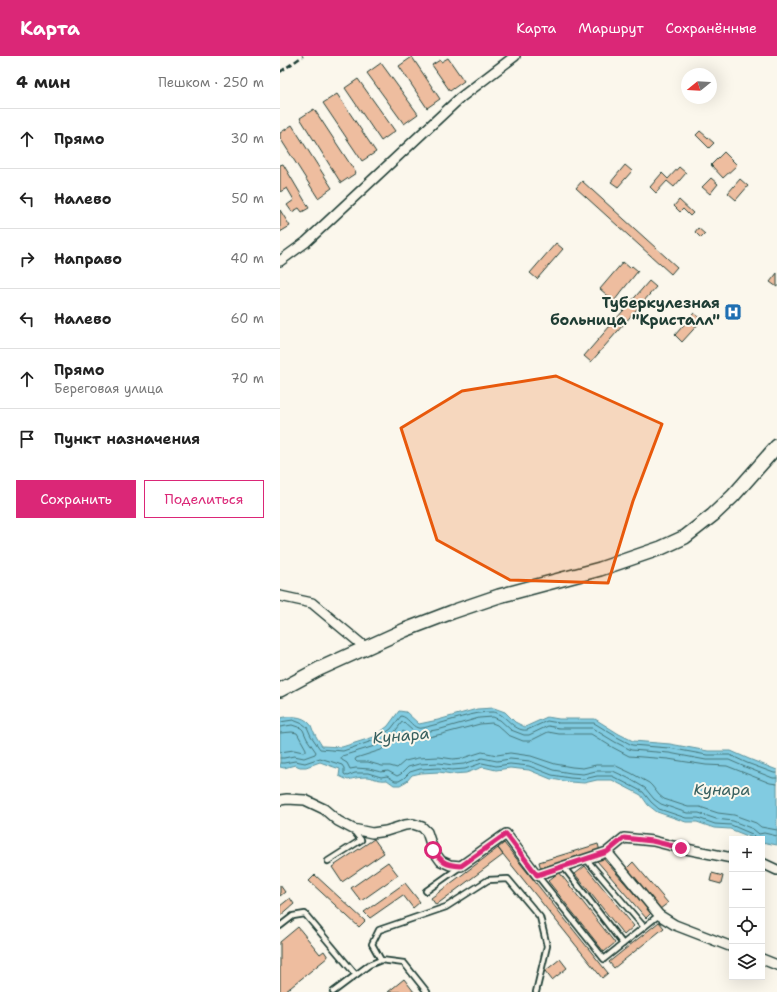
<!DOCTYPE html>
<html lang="ru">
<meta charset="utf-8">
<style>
body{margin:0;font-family:"Shantell Sans",sans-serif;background:#f2f2f2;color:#222}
.controls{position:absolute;right:12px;bottom:12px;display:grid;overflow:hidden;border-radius:0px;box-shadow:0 4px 16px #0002}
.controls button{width:36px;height:36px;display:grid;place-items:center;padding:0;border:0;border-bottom:1px solid #e0e0e0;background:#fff;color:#222;font:20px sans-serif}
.compass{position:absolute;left:401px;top:12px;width:36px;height:36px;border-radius:50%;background:#fff;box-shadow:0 4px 16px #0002;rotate:252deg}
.stop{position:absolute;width:12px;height:12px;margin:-9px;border:3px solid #db2777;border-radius:50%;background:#fff}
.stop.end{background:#db2777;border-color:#fff;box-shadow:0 1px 4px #0008}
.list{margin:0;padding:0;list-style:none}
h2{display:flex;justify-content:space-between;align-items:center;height:52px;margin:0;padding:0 16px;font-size:17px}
h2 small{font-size:13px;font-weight:400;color:#767676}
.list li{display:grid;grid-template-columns:26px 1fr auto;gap:12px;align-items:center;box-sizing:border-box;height:60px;padding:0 16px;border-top:1px solid #e0e0e0}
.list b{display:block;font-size:15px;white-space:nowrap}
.list p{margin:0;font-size:13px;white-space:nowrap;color:#767676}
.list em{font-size:13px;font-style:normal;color:#767676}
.actions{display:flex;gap:8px;padding:12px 16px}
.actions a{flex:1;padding:9px 0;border:1px solid #db2777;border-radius:0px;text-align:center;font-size:14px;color:#db2777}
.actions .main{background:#db2777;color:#fff}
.icon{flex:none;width:22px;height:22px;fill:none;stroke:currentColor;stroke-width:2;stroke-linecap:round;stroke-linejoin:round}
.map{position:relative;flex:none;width:497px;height:936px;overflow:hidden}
header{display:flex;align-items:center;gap:24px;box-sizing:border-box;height:56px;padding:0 20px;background:#db2777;color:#fff}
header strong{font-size:19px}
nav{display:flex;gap:22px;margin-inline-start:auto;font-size:14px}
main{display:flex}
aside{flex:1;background:#fff}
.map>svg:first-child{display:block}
.water{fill:#81cbe1;stroke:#5a929c}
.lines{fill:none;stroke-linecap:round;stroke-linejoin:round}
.shore{stroke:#467679;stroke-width:1}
.building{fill:#eebd9f;stroke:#1f3d34}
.lane-casing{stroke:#1f3d34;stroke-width:8}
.street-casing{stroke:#1f3d34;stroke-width:12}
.secondary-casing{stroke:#1f3d34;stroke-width:16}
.lane{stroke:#fbf7ec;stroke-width:4.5}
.street{stroke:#fbf7ec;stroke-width:9}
.secondary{stroke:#fbf7ec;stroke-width:13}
.rail{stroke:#1f3d34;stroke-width:2.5;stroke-dasharray:6 3;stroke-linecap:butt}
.route{stroke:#db2777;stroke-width:5}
.marked{fill:#e8590c;fill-opacity:0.2;stroke:#e8590c;stroke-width:3;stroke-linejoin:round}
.labels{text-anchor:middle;stroke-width:4;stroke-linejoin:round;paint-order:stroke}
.poi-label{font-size:15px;font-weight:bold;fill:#1f3d34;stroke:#fbf7ec;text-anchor:end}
.water-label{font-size:16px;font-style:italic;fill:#38605f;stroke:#fbf7ec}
</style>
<header>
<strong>Карта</strong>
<nav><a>Карта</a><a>Маршрут</a><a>Сохранённые</a></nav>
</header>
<main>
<aside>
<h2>4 мин<small>Пешком · 250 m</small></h2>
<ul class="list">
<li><svg class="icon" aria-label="ahead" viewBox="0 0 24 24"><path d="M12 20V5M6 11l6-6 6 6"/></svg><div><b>Прямо</b></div><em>30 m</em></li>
<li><svg class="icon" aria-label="left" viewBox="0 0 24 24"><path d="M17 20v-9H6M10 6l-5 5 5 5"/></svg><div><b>Налево</b></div><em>50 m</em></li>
<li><svg class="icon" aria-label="right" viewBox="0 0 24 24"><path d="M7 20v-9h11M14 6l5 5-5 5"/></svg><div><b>Направо</b></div><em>40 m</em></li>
<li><svg class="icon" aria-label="left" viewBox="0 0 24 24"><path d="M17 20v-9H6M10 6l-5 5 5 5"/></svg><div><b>Налево</b></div><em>60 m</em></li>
<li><svg class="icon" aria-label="ahead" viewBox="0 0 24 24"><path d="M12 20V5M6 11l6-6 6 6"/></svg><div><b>Прямо</b><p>Береговая улица</p></div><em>70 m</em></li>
<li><svg class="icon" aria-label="arrive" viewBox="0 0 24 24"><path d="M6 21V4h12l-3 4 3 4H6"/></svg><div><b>Пункт назначения</b></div></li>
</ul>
<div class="actions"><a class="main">Сохранить</a><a>Поделиться</a></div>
</aside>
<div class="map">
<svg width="497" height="936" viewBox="0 0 497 936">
<rect width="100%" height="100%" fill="#fbf7ec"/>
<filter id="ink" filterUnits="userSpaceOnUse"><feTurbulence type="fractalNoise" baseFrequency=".025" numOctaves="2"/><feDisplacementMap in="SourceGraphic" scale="8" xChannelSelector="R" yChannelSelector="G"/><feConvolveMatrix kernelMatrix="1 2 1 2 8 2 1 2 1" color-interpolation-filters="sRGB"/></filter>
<g filter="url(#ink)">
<path class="water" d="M214 652 225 656 235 666 245 671 267 661 279 663H315L339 678 353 685 390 688 428 695H451L469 703 497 714V789L482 786V783H475L450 773 434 772 417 766H406L377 756 368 749 361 739 332 724H317L304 727 290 726 271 723 249 714 230 712 216 714 203 711 186 717 172 718 159 716 141 717 132 719 127 725 120 729H114L107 724C99 725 94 722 87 721 80 721 74 722 68 724L59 720 60 713 51 710 40 706 26 711H20L15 709 4 712 0 711V662C9 660 23 659 30 668 32 670 32 674 34 676 36 681 39 685 42 690L62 691 94 681 108 670 119 655 126 656 139 668 158 664 197 653Z"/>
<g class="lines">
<path class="shore" d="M0 666 13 664 23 668 27 671 31 680 40 693 63 695 95 684 111 673 121 660C128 661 131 670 138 672 141 673 147 671 150 670 168 666 195 655 213 656 226 657 233 676 247 674L267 665 279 667H314L337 681 352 689 389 692 427 699H450L467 707 494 717H497
M0 671 12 669 21 672 23 674 27 683 36 696 35 698 24 702 14 700 4 702H0
M0 677 12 676 17 677 26 693V695L23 696 14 694 0 696
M0 707H4L15 705 25 707 40 702 62 709 64 712V718L67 720 75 717H88L101 721 107 720 115 725H119L124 722 130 716 140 713 159 712 172 714 185 713 202 707 216 710 230 708 249 710 272 719 290 722 304 723 317 720H332L363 736 371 746 379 753 406 762H418L435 768 451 769 472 778 474 780V783
M497 722H493L465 711 449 704H426L389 697 351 694 335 686 312 672H279L268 670 249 679H244L231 674 220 664 213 661 199 662 161 673 139 677 133 675 124 667 122 666 114 677 98 689 62 700 61 702 62 704 67 707 70 713 76 712 89 713 101 716 108 715 117 720 121 718 128 711 139 708 159 707 173 709 184 708 202 702 217 705 230 703 250 705 273 714 291 717 303 718 316 715H333L348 722 365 732 374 743 381 748 407 757H419L436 763 453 765 473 773 479 778 484 777 497 780
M497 728 490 727 447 710 426 709 388 703 349 700 332 691 311 678H279L268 676 250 685H243L228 679 217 669 212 667 200 668 162 678 140 683 133 682 123 675 117 681 101 694 76 702 75 704 77 706H88L102 710H110L117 712 125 705 138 702 159 701 173 703 183 702 202 696 217 699 230 697 251 700 275 708 292 711 303 712 316 709H334L351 717 369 727 372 730 379 739 384 743 408 751H420L438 757 454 759 476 767 481 771 497 774"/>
</g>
<path class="building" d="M132 1 160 43 147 52 119 10Z
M168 2 184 25 170 35 152 9 160 4 161 6Z
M101 7 138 58 124 68 87 17Z
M78 23 115 75 101 85 65 32Z
M57 38 96 96 82 105 43 47Z
M34 53 76 117 61 127 20 62Z
M12 69 52 132 38 142 0 82V77Z
M420 75 434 87 429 92 416 79Z
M444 96 457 109 443 122 431 109Z
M3 108 29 152 22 156 19 152 12 156 7 149 14 144 7 132 0 136V109Z
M345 109 352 115 338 131 331 126Z
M399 111 406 117 394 131 387 125 376 137 370 131 382 117 388 123Z
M431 122 438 128 430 138 422 131Z
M460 123 468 130 456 144 448 137Z
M302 125 397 211 391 218 296 132Z
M399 144 413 157 410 160 403 153 400 156 394 150Z
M0 154 10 170 0 176Z
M418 172 425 178 421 182 415 176Z
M276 187 283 193 257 223 250 217Z
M343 206 350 212 352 210 358 215 334 245 320 233Z
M497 217V231L490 226Z
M369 225 376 231 311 306 304 300Z
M414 257 422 264 402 286 395 279Z
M94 783 104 797 62 826 52 811Z
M224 787 328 917 322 922 218 792Z
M318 788 320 795 261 813 259 806Z
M218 792 223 799 156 849 151 842Z
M322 801 371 857 366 862 317 805Z
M108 806 118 819 81 845 71 832Z
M353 806 388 847 380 853 346 813Z
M305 810 354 870 344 879 295 818Z
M279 816 335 887 324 896 268 825Z
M432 817 443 820 441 828 430 825Z
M35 819 85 865 79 871 29 825Z
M125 827 140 846 133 852 123 839 90 862 84 856Z
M0 829 5 836 0 840Z
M10 842 14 848 0 860V850Z
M379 866 384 872 334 912 329 906Z
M18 871 40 898 44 895 48 901 5 936H0V886Z
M280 903 287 912 272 924 265 915Z
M124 923 134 936H108Z"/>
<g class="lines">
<g class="lane-casing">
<path id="lane" d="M306 803 364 871
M48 805 81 784 73 774
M283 810 343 888
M257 819 324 903 379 859
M146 835 180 811
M0 870 13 860 25 858 76 919
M101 904 92 888 99 874 166 851 208 824 228 823 260 861 267 890 256 936
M53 936 89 909 101 904 124 907 147 936"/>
</g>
<g class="street-casing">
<path id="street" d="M0 205 26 186 180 42 235 0
M0 540 32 547 86 592
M0 744 7 743 25 744 44 753 58 765 73 773 92 777 106 775 125 769 133 768 142 771 147 776 153 794 161 805 170 809 181 810 226 778 257 819 327 796 379 859 395 869 452 891
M327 796 344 782 373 785 401 792 452 802
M482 807 497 814
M482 903 497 909"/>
</g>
<g class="secondary-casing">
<path id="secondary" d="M0 634 39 613 125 574 172 556 219 540 320 513 381 492 405 481 433 459 453 440 497 390"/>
</g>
<use href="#lane" class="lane"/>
<use href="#street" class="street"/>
<use href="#secondary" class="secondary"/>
<path class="rail" d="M0 16 23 0"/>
</g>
</g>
<g class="lines" filter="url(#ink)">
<path class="route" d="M153 794C163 807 165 809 181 810L226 778 257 819 327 796 344 782 372 785 401 792"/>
</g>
<path class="marked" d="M276 320 382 368 353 445 328 527 230 524 157 484 121 372 182 335Z"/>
<defs>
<g id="hospital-square" transform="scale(0.9)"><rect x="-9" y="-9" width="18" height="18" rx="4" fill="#1f6fb2" stroke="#fbf7ec"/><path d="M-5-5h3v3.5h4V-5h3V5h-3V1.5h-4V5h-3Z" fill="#fff"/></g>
</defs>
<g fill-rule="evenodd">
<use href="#hospital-square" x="453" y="256"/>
</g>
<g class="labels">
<g class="poi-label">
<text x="440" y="252">Туберкулезная<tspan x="440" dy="17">больница "Кристалл"</tspan></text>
</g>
<g class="water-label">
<text transform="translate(121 679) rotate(-5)" y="6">Кунара</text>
<text x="442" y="739">Кунара</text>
</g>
</g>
</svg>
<div class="controls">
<button>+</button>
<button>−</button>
<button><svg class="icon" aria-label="locate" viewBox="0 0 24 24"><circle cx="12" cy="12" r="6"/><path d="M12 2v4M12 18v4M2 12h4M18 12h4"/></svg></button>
<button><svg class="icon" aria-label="layers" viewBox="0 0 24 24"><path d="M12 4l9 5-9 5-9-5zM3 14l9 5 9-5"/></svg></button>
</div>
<svg class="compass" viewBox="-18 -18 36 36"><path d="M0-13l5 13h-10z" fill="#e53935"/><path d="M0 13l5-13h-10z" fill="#767676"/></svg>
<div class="stop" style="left:153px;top:794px"></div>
<div class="stop end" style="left:401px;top:792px"></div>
</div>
</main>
